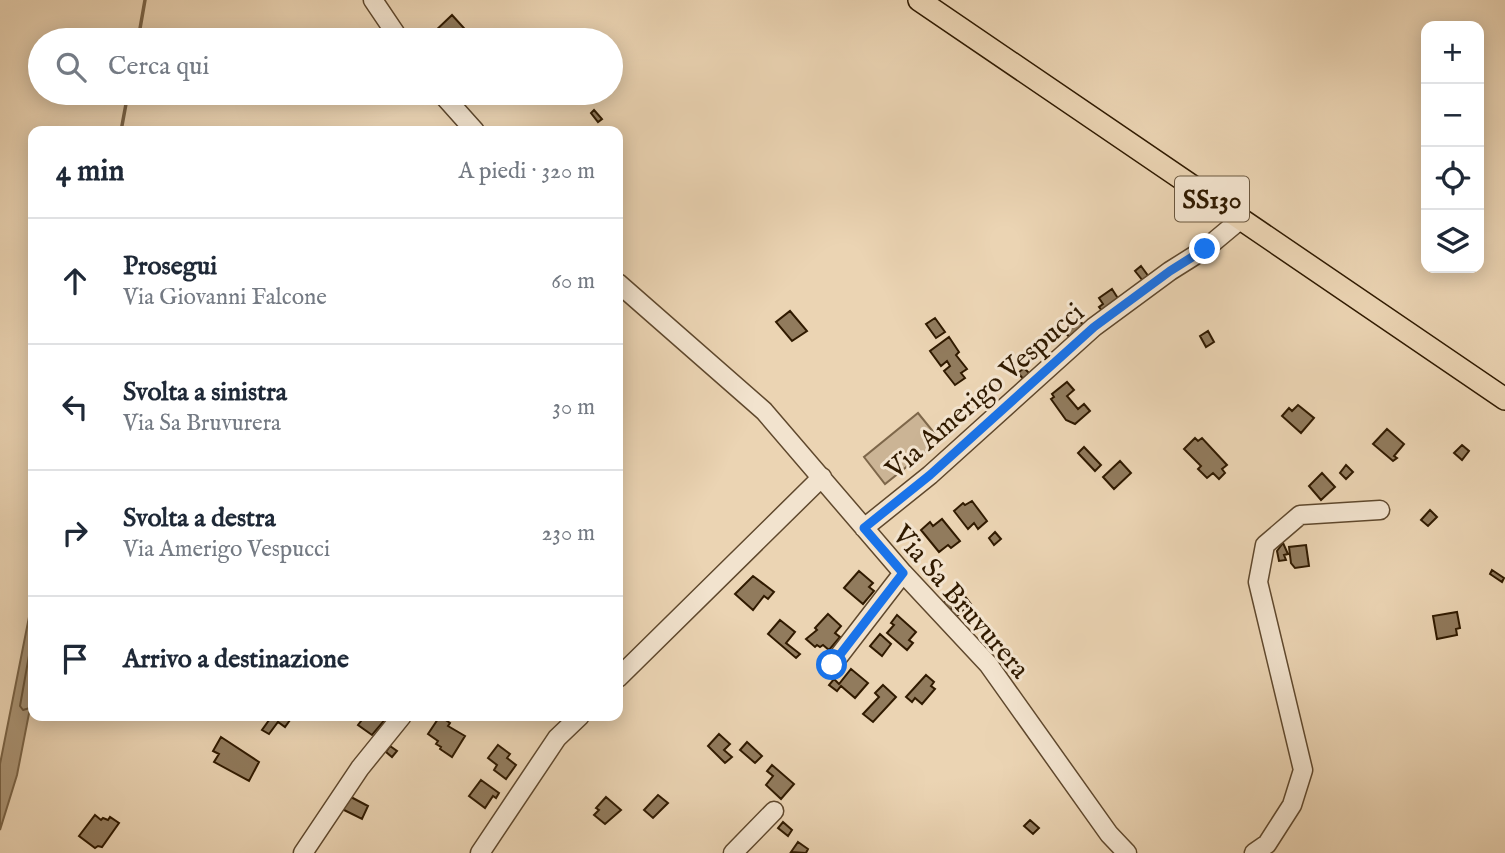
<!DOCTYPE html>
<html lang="it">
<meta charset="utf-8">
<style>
body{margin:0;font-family:"IM FELL English",serif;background:#f6f6f7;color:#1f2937}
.controls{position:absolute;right:21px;top:21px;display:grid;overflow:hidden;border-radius:14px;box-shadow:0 4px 18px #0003}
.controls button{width:63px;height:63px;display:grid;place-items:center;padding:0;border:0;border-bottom:2px solid #e0e1e3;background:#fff;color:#1f2937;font:35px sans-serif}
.stop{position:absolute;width:21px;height:21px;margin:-16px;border:5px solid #1a73e8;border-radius:50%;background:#fff}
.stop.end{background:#1a73e8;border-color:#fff;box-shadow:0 2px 7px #0008}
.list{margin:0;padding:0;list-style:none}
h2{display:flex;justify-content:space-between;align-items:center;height:91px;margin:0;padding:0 28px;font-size:30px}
h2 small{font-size:23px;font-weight:400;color:#747a83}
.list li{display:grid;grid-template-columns:46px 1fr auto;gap:21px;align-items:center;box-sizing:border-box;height:126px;padding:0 28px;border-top:2px solid #e0e1e3}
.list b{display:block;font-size:26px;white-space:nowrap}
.list p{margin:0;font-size:23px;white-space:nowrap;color:#747a83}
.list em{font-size:23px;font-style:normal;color:#747a83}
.icon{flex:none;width:38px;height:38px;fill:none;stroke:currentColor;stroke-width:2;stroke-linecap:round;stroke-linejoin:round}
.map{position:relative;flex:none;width:1505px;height:853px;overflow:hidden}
.search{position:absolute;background:#fff;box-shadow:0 4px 18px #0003;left:28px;top:28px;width:595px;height:77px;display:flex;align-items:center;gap:18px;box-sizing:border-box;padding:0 24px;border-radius:38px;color:#747a83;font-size:26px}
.panel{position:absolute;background:#fff;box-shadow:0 4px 18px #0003;left:28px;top:126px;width:595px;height:595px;border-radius:14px}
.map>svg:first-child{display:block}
.green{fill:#cbb495;stroke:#7e674a;stroke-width:2}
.water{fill:#ab9576;stroke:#7a6447;stroke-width:2}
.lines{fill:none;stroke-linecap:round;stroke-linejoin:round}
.shore{stroke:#6e583b;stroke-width:2}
.stream{stroke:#7a6447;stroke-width:3.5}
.building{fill:#917b5d;stroke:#301a00;stroke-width:2}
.minor-casing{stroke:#5f482d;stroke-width:21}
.major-casing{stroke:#301a00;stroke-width:24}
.minor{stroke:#f2e3ce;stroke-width:18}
.major{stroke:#ebd4b3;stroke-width:21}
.route{stroke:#1a73e8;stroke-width:9}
.labels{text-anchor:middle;stroke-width:6;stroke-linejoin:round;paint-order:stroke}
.shield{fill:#f2e3ce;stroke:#6a563e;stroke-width:2}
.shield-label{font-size:26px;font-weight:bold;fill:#301a00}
.street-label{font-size:28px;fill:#301a00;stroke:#f2e3ce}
</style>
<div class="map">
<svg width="1505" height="853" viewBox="0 0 1505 853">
<rect width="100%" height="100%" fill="#ebd4b3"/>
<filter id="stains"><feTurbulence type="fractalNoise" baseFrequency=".00286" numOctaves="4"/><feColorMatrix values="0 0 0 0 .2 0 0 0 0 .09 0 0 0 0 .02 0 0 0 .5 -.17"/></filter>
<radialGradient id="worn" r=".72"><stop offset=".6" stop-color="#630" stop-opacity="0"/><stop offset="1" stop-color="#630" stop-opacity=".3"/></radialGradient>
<path class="green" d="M918 413 940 440 885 484 864 457Z"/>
<path class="water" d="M29 617 33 618V693L17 775 0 830V764Z"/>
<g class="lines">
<path class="shore" d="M33 633 20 706 23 710 33 707"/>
<path class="stream" d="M138 40 145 0
M121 131 128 93"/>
</g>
<path class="building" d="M452 15 473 38 470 40H436L431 35Z
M474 93H492L482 102Z
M594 110 602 119 598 122 591 113Z
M1141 266 1149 277 1143 281 1135 271Z
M1112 289 1119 300 1103 312 1099 307 1103 304 1099 298Z
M790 311 807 331 792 341 776 322Z
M1079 317 1084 328 1071 339 1064 331Z
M935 318 945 332 936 338 926 324Z
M1208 331 1214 342 1206 347 1200 336Z
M949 337 959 352 956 355 967 369 961 373 965 378 955 385 944 371 950 366 947 361 941 366 930 351Z
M1024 368 1032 376 1026 382 1018 373Z
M1067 382 1074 390 1067 396 1078 409 1084 404 1090 411 1075 424 1066 420 1051 399 1054 397 1052 394Z
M1298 405 1314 418 1301 433 1282 416 1289 408 1292 411Z
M1387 429 1404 444 1394 456 1397 458 1393 461 1373 444Z
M1195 438 1198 441 1202 438 1227 465 1222 469 1225 473 1219 479 1213 473 1207 478 1198 469 1201 466 1184 449Z
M1462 445 1469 451 1462 460 1454 453Z
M1084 447 1101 465 1095 471 1078 453Z
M1120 461 1131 473 1114 489 1103 477Z
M1346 465 1353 472 1346 479 1340 473Z
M1322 473 1335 487 1321 500 1309 486Z
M972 501 987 521 978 529 974 523 968 529 954 511 963 503 965 505Z
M1430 510 1437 517 1428 526 1421 520Z
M942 519 960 541 951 548 948 545 939 552 921 530 930 522 933 526Z
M995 532 1001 539 994 545 989 538Z
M1283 543 1288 554 1284 555 1286 560 1279 561 1277 551Z
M1306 545 1309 566 1295 568 1291 563 1289 547Z
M1492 570 1504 578 1502 582 1490 574Z
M859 571 873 583 869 587 874 591 863 604 844 588Z
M753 576 774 592 768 599 764 596 753 610 735 594Z
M957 586 971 604 958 615 952 608 948 611 943 603 950 598 947 594Z
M1457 612 1460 628 1456 629 1457 635 1437 639 1433 616Z
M828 614 841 626 835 633 840 637 829 650 823 645 820 647 817 645 815 647 806 639 817 630 815 628Z
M897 615 916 632 909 640 913 643 907 650 887 633 894 625 891 623Z
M780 620 795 632 786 643 800 654 796 658 768 634Z
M880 634 891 644 882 656 870 646Z
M851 669 868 683 855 698 841 686 837 691 829 685 834 679 839 684Z
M926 675 934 682 931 686 935 689 922 704 915 698 912 702 906 697Z
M883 685 896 697 873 722 863 714 879 697 875 693Z
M272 716H284L290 720 285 727 278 722 269 734 262 730Z
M365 716H388L372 735 358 725Z
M440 716 450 723 448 726 465 736 452 757 440 749 441 747 436 744 438 741 428 734Z
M719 734 730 744 724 750 732 757 725 763 708 746Z
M221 737 259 762 249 781 214 762 219 754 213 751Z
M747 742 762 756 755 763 740 750Z
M498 745 510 754 507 758 516 765 506 779 494 770 497 765 488 758Z
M390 746 397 751 392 757 386 752Z
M772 765 794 784 781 799 766 785 773 776 767 771Z
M481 780 499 793 496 798 493 796 485 808 469 796Z
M658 795 668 803 653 818 644 810Z
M349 796 368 806 362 819 342 809Z
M606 797 621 810 605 824 594 815 599 810 596 808Z
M95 815 101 820 103 818 108 820 110 817 119 823 102 847 98 846 95 848 79 836Z
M1030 820 1039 828 1033 834 1024 826Z
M783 822 792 830 788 836 778 828Z
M798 842 808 849 806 853 791 852Z"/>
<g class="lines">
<g class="minor-casing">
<path id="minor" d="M373 0 400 40
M441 93 475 131
M618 283 764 411 903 573 988 664 1109 834 1127 853
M864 528 930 475 1094 327 1170 271 1205 249 1241 219
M832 665 903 573
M618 678 822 477
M303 853 360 768 402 716
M480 853 557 738 580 716
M733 853 774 811
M1254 853 1267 844 1292 805 1303 770 1258 582 1265 545 1300 515 1380 510"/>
</g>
<g class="major-casing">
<path id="major" d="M919 0 1505 399"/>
</g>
<use href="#minor" class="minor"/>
<use href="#major" class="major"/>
</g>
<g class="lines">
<path class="route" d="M832 665 903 573 864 528 930 475 1094 327 1170 271 1205 249"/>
</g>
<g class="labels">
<rect class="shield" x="1175" y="176.5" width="74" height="45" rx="5"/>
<g class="shield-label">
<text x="1212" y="208">SS130</text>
</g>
<g class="street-label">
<text transform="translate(984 390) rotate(-41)" y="10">Via Amerigo Vespucci</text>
<text transform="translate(962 601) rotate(49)" y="10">Via Sa Bruvurera</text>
</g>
</g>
<rect width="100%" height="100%" filter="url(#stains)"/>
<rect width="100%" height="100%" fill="url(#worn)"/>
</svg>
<div class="controls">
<button>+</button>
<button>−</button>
<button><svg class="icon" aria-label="locate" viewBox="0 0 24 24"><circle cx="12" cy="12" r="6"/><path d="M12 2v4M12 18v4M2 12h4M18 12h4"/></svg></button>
<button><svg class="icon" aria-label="layers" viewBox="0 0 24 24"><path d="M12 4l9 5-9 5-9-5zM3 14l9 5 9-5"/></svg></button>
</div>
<div class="stop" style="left:832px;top:665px"></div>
<div class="stop end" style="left:1205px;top:249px"></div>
<div class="search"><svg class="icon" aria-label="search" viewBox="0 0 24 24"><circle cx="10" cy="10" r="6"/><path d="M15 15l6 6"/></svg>Cerca qui</div>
<section class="panel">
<h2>4 min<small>A piedi · 320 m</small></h2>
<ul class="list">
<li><svg class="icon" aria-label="ahead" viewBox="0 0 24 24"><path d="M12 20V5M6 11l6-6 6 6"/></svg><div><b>Prosegui</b><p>Via Giovanni Falcone</p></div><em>60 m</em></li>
<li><svg class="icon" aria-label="left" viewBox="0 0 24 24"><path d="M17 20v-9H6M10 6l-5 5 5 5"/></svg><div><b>Svolta a sinistra</b><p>Via Sa Bruvurera</p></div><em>30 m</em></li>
<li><svg class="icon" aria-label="right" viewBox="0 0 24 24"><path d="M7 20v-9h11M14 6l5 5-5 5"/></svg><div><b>Svolta a destra</b><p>Via Amerigo Vespucci</p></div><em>230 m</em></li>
<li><svg class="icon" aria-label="arrive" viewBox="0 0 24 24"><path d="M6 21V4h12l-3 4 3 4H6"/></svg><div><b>Arrivo a destinazione</b></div></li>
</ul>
</section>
</div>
